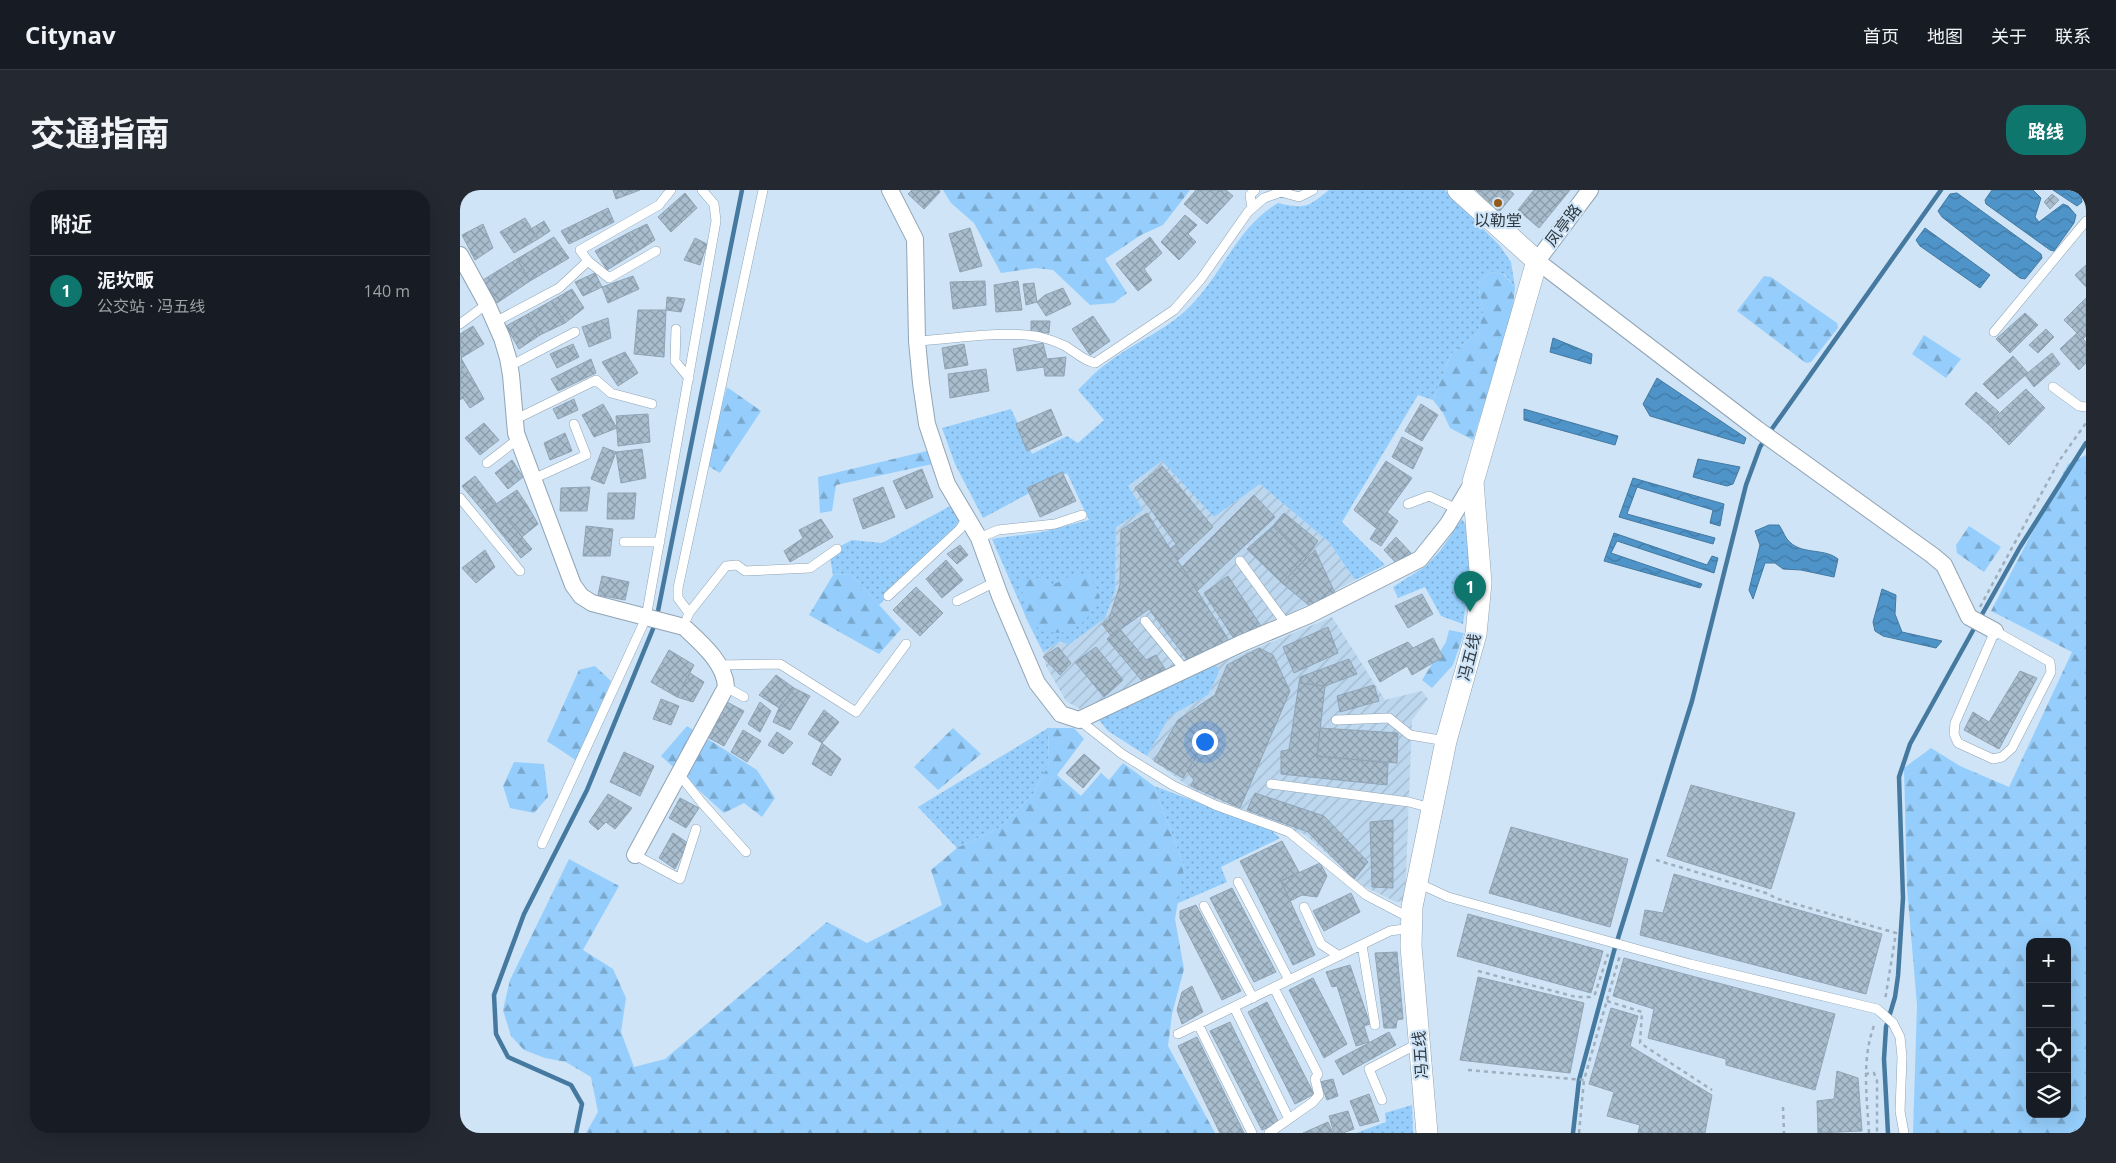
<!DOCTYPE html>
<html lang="zh">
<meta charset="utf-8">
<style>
body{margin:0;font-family:"Open Sans","Noto Sans SC",sans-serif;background:#242831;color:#f1f3f6}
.controls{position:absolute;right:15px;bottom:15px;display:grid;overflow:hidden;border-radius:10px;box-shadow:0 5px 20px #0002}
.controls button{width:45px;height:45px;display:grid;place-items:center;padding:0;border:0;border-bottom:1px solid #363941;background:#171b24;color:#f1f3f6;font:25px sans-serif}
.you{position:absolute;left:744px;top:551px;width:18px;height:18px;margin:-12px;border:4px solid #fff;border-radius:50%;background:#1a73e8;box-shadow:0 0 0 8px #1a73e833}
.badge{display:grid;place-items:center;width:32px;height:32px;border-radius:50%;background:#0f766e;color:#fff;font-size:16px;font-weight:700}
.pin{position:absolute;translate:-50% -41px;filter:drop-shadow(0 1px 2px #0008)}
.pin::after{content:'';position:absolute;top:26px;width:18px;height:15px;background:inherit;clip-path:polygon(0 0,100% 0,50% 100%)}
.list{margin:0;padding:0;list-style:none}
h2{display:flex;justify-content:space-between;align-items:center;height:65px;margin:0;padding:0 20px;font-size:21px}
h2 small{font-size:16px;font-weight:400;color:#9ea1a6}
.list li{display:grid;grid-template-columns:32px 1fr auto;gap:15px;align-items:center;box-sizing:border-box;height:70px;padding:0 20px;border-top:1px solid #363941}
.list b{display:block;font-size:19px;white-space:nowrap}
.list p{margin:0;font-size:16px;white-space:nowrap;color:#9ea1a6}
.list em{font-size:16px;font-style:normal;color:#9ea1a6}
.icon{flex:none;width:28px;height:28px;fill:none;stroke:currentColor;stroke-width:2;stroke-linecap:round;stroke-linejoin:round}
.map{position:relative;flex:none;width:1626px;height:943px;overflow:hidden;border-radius:20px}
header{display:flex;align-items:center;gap:30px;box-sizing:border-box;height:70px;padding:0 25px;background:#171b24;border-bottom:1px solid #363941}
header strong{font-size:24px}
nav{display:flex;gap:28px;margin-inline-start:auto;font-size:18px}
.intro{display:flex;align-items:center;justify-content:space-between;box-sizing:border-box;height:120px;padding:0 30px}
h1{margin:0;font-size:35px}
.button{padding:12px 22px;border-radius:20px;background:#0f766e;color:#fff;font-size:18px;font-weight:700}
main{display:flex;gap:30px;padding:0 30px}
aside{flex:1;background:#171b24;border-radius:20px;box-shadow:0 5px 20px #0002}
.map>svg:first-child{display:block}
.industrial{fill:url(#industrial-furrows)}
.grass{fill:url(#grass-dots)}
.forest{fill:url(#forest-firs);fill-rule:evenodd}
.water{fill:url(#water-waves);stroke:#4579a0}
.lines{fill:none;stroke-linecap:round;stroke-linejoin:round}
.stream{stroke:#4579a0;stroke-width:4.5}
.building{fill:url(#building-cross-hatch);stroke:#90a4b5}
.service-casing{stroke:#90a4b5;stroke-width:10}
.minor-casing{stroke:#90a4b5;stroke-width:18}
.tertiary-casing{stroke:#90a4b5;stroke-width:22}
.path{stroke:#9daebd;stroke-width:2.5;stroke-dasharray:4 4;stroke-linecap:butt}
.service{stroke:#fff;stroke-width:9}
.minor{stroke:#fff;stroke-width:16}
.tertiary{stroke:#fff;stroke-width:21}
.poi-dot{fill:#945a17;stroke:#cfe4f6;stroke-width:2}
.labels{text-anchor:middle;stroke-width:4.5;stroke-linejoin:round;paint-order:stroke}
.poi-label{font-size:16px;fill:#303940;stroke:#cfe4f6}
.street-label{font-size:16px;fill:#303940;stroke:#cfe4f6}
</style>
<header>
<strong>Citynav</strong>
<nav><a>首页</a><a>地图</a><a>关于</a><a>联系</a></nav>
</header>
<div class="intro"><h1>交通指南</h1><a class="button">路线</a></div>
<main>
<aside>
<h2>附近<small></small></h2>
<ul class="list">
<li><span class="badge">1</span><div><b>泥坎畈</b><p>公交站 · 冯五线</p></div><em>140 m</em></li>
</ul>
</aside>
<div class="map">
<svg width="1626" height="943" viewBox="0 0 1626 943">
<defs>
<pattern id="industrial-furrows" width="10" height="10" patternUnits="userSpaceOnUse" patternTransform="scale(1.25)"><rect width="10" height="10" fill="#bcd7ee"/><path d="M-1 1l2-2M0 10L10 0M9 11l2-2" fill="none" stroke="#a2b9cd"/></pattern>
<pattern id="grass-dots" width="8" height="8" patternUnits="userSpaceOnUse" patternTransform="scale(1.25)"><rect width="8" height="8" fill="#95cefc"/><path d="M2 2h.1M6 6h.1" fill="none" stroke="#7aa8cd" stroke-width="1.8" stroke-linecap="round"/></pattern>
<pattern id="forest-firs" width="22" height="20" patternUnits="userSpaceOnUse" patternTransform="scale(1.25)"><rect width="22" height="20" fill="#95cefc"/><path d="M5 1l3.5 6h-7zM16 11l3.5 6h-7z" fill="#7aa8cd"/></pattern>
<pattern id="water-waves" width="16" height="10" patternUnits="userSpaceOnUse" patternTransform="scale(1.25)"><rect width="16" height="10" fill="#4e94c9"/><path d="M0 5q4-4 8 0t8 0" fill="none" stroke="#417aa5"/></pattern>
<pattern id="building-cross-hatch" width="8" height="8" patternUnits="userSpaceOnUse" patternTransform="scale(1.25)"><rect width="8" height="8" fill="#a8bdce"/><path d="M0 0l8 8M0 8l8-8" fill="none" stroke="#899ba9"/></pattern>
</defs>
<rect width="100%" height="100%" fill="#cfe4f6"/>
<path class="industrial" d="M702 270 754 327 800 294 869 352 895 390 812 433 620 519 606 511 586 476 583 462 601 451 655 400 656 337 668 296Z
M872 427 925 510 962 501 968 509 952 530 945 710 936 712 903 696 846 645 735 601 687 566 710 526 748 505 759 482 756 475Z"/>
<path class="grass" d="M869 0H985L1040 56 1051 72 1055 97 1044 84 1031 82 1018 93 1023 122 1018 143 991 164 973 210 958 205 882 332 925 375 895 390 869 352 800 294 754 327 702 271 668 296 683 320 656 337 655 400 645 428 608 455 601 451 583 462 568 432 532 349 582 342 629 330 607 283 523 328 495 274 482 238 551 219 572 264 607 246 618 253 644 230 618 200C627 191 636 181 646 174 670 155 700 143 723 123 760 91 775 38 818 13 845 19 847 18 869 0Z
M494 314 502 334 419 415 391 384 373 385 369 362 392 350 422 353Z
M1002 329C1018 349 1007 409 1003 434L981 426 965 397 938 408 933 397 966 376 980 361Z
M756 475 759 482 748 505 710 526 687 566 648 541 639 530Z
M588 538 589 574 573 604 539 638 497 658 458 617Z
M694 596 810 639 820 648 761 677 767 692 716 714 724 676Z
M952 915 953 943H896L926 932 925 923Z"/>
<path class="forest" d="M483 0H730L703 35 681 45 645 69 667 103 654 113 630 115 593 80 575 78 541 83 514 33 491 13Z
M1031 82 1043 84 1055 97 1052 126 1013 250 990 238 983 223 973 210 991 164 1018 143 1023 122 1018 93Z
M1304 86 1311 87 1377 133 1378 138 1351 172 1346 173 1277 121Z
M1464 145 1501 169 1486 188 1452 164Z
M267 197 301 221 260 283 245 274Z
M471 260 477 273 376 295 372 321 360 323 358 287Z
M1626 265V943H1453L1457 815 1447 698 1444 578 1471 558 1500 576 1549 597 1612 462 1531 421 1608 274ZM1570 752H1607V924H1570Z
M1509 336 1541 357 1524 382 1497 363 1496 355Z
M391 384 441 439 419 464 349 425 373 385Z
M611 386H630L640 407C635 415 629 427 622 433 604 448 586 444 568 432L560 390 579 388 590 396Z
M989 440 1004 443 993 475 972 498 962 490 986 452Z
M135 476 151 491 117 571 87 551 119 480Z
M227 536 297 580 315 608 302 627 284 613 264 623 201 566Z
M493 538 521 564 478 600 454 577Z
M588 538H614L624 549 597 585 621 606 641 583 649 590 663 573 694 596 724 676 715 729 724 779 712 824 708 856 755 943H126L138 922 131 887 106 872 85 868 64 860 51 846 43 820 50 790 109 669 159 696 123 760 153 779 166 808 161 842 174 877 205 869 367 732 407 753 482 715 471 680 497 658 539 638 573 604 589 574Z
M54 572 84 574 88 607 74 623 50 618 43 596Z"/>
<path class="water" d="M1532 0H1573L1581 8 1575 27 1579 32 1603 14 1608 16 1616 25 1614 33 1594 61 1590 60 1526 14 1525 10Z
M1593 0H1620L1622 12 1617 16Z
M1497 3 1581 64 1582 68 1565 89 1560 88 1482 27 1478 21 1490 4Z
M1465 38 1530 85 1520 98 1460 56 1456 50Z
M1093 148 1132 164 1131 174 1090 162Z
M1197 188 1286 248 1284 254 1190 226 1183 214Z
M1064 219 1158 246 1155 255 1064 230Z
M1238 269 1280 277 1273 294 1267 296 1233 287Z
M1173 288 1264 314 1260 336 1250 333 1253 320 1177 297 1167 324 1255 348 1253 354 1159 327Z
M1309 335H1319C1322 339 1324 345 1327 349 1340 366 1363 357 1378 369L1374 387 1341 380 1323 379 1315 373H1305L1293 409 1289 400 1300 355 1295 341Z
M1154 343 1247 375 1252 366 1258 368 1254 383 1157 351 1151 363 1242 394 1240 398 1144 371Z
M1422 399 1436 405 1435 424 1442 442 1482 451 1476 458 1423 446 1415 441 1413 432Z"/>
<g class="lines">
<path class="stream" d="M1309 243 1481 0
M197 426 282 0
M1520 428 1560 357 1626 253
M116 943 122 914 111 895 48 867 36 844 34 805 64 724 127 600 195 434
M1113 943 1119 890 1154 761 1232 511 1286 295 1300 257 1305 249
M1428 943 1424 869 1426 837 1435 807 1438 786 1443 708 1439 587 1450 554 1516 435"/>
</g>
<path class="building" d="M153 0H180L156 9Z
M452 0H479L480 2 464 19 448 4Z
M736 0H766L773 6 747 34 724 14Z
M1016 0H1049L1054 4 1039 22Z
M1074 0H1110L1079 38 1058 20Z
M225 3 237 18 211 42 198 27Z
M1592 4 1599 10 1590 19 1584 12Z
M148 18 154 32 109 54 101 41Z
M725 25 737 35 728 44 736 52 719 70 701 52Z
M65 28 78 49 54 63 40 42Z
M84 31 90 41 78 49 71 39Z
M23 34 33 58 15 70 2 45Z
M187 34 195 50 178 61 168 43Z
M510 38 522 76 500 82 489 44Z
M168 43 178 61 147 80 135 61Z
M94 47 109 68 70 91 57 69Z
M690 47 702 63 684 79 692 90 678 101 656 74Z
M235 48 247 54 240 75 224 70Z
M57 69 70 91 37 113 23 90Z
M1626 75V97L1615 85Z
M135 83 142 97 123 106 115 92Z
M173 86 179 99 148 113 142 97Z
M525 91 526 115 493 119 490 92Z
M558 91 562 120 536 122 534 95Z
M574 93 577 112 566 115 563 94Z
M603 98 611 114 586 126 577 112 585 105Z
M112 99 124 118 105 133 91 111Z
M207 107 225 109 221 122 206 120Z
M1626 108V146L1623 149 1604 130Z
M91 111 105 133 80 145 68 124Z
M178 120H206L204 167 174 164Z
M1565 123 1578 135 1550 163 1536 149Z
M68 124 80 145 59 159 46 136Z
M633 126 650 151 630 165 612 139Z
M148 128 151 148 129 157 122 137Z
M571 131H590L589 143 571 142Z
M13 136 24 154 1 168 0 144Z
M1586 139 1594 147 1578 163 1569 155Z
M1617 143 1626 152V173L1619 180 1600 159Z
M583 153 587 169 606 167 604 186H585L584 177 557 181 553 159Z
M113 154 119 167 97 178 90 164Z
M504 154 508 175 485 179 482 158Z
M165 162 178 183 158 196 142 172Z
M1592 163 1600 174 1574 197 1565 185Z
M1553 166 1568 183 1538 209 1523 194Z
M1 168 24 209 10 218 3 208 0 210Z
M131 169 136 183 98 201 91 189Z
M526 179 529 201 490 208 488 184Z
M1566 199 1585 218 1549 255 1528 234Z
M1516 202 1539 222 1528 234 1505 214Z
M114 209 118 220 98 229 93 219Z
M143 214 157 238 134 247 122 225Z
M961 214 978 225 962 251 945 241Z
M591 219 602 245 567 261 556 234Z
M188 224 190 252 158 256 156 226Z
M24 233 39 250 20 265 5 248Z
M105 243 112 261 90 270 84 253Z
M942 247 963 258 953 279 932 267Z
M143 257 156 262 144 294 131 289Z
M182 259 186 288 161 293 156 262Z
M52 270 63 287 48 299 35 283Z
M926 271 952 288 916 338 894 320Z
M702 276 753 337 718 370 710 359 716 354 675 298Z
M462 279 473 307 446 319 433 291Z
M602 282 616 311 580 327 567 298Z
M15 286 36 313 24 322 2 296Z
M130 297 127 321H100L101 298Z
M423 297 435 327 403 339 393 309Z
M57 300 67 315 48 330 72 359 61 368 24 322Z
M148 303H176L174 329H147Z
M794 305 815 327 737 401 722 377Z
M67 315 78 334 62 347 48 330Z
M927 322 938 331 921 356 910 349Z
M687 323 770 452 727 469 689 419 651 446 642 434 649 429 660 395 661 340Z
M824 323 858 351 846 368 813 336Z
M361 329 373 347 330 372 324 361 343 348 339 340Z
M126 336 153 339 150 366H123Z
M813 336 846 368 822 393 787 359Z
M936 347 951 363 938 375 924 360Z
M500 355 508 365 497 374 487 364Z
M25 360 35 377 16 393 2 378Z
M855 360 875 403 850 416 822 393Z
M486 370 503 390 482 408 466 389Z
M142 386 169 392 165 410 138 405Z
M768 386 801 436 775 450 744 403Z
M456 397 483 423 460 446 433 420Z
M962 404 973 424 948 438 935 416Z
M868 437 878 463 834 483 823 457Z
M659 438 686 470 696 465 705 479 683 492 647 449Z
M973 448 983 467 952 485 947 476 920 492 908 471 948 452 953 458Z
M598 457 611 473 600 485 583 467Z
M636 457 663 490 644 507 615 472Z
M799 458 813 465 830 501 780 618 731 596 734 590 727 581 746 551 718 530 755 505 767 475Z
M209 460 234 475 217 507 191 492Z
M889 469 897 484 865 496 839 493 840 487Z
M1560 481 1577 488 1539 559 1504 540 1513 522 1529 532Z
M230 483 244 492 233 512 217 507Z
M316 485 334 498 319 518 299 505Z
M839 493 865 496 857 566 928 573 927 595 821 584V561L829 560Z
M914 495 919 511 880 522 877 506Z
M334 498 350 506 330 540 313 532 319 518Z
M201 509 219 516 211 535 193 529Z
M267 512 284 521 264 556 249 548Z
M300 512 311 521 300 542 288 534Z
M364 520 379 532 362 553 348 544Z
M718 530 746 551 723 588 694 571Z
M860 538 938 543 937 573 857 566Z
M283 540 301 551 287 572 271 562Z
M317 542 333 553 323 564 308 555Z
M362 553 381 569 371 586 352 574Z
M164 562 194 576 180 606 150 592Z
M624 564 640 578 623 598 606 583Z
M1231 595 1335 623 1311 699 1207 666Z
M795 603 864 626 908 672 894 689 848 642 787 620Z
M148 604 172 618 155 639 146 632 138 640 129 632Z
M220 608 239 618 226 638 209 628Z
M933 630V698L912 697 910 632Z
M1051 637 1168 669 1150 737 1029 703Z
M213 643 228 653 215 679 199 668Z
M822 651 839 682 821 691 855 765 833 775 780 671Z
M860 673 867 686 857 707 842 705 830 711 821 691Z
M1214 684 1422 744 1406 804 1180 745 1185 720 1203 723Z
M772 698 816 782 794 792 750 708Z
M891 703 900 722 864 741 853 721Z
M736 715 781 801 762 810 720 728V721Z
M1008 724 1143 761 1131 803 997 766Z
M937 762 943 829 937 830 936 838H924L915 763Z
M1164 768 1375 824 1355 900 1266 875V869L1188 848 1194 819 1153 806Z
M890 775 910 834 904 836 909 852 896 856 877 796 872 797 866 782Z
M1018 787 1124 813 1110 883 1000 870Z
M853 788 887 854 864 868 829 800Z
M732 796 743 822 722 834 717 820 722 802Z
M807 812 854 904 835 914 788 822Z
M1151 818 1178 826 1170 856 1252 905 1245 943H1178L1180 935 1147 926 1154 902 1129 894Z
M770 832 819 933 802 940 750 841Z
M929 842 936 855 883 885 875 871Z
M737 847 784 943H760L718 856Z
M1377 881 1398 888 1402 941 1358 943 1357 911 1374 909Z
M873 889 878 906 867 910 860 892Z
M909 904 919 931 900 936 890 911Z
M888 921 894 939 883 943H874L869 926Z
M868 932 873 943H843Z"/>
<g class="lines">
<g class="service-casing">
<path id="service" d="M792 18 790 5 795 0
M128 71 149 88 196 61
M35 132 99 98 128 71 120 60 199 15 211 0
M0 134 27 114
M216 139 215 171 229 188
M1534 142 1626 31
M457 151C493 149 544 140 580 147 588 149 597 152 605 156 616 162 622 170 635 173L714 120 741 89 788 22 804 8 821 2 839 7 853 0
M50 176 115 142
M1593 197 1619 216 1626 217
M54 230 136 190 151 203 192 214
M27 273 58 249
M73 289 126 265 114 234
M0 308 60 381
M948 314 969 306 997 319
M519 348 538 340 595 334 622 325
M164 352H200
M780 371 826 434
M428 406 500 339 507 328
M497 411 535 392
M229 423 218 408V398L303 0
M227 428 229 423 266 376 277 375 285 381 350 378 377 359
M685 431 725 480
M1535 441 1590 472 1591 482 1552 558 1542 567 1533 569 1498 553 1494 544 1495 533Z
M259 475 320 474 396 522 446 454
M266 497 284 507
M619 530 662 564 714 596 755 615 829 642 906 705 950 728
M876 530 929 528 950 545 986 551
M219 584 242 613 286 662
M811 594 949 612 971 618
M82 654 186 428 256 31 254 14 242 0
M175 665 220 689 236 639
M778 692 829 790
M958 693 988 707 1230 774 1417 819 1433 833 1440 847 1442 867 1440 921 1444 943
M744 716 793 808
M844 717 861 754 879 766
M902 755 915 835
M774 817 829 929
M738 834 792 943
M718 844 930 741 951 738
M922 910 909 879 959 853
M809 943 853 912 859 905 855 889 858 884 814 798"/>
</g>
<g class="minor-casing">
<path id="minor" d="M430 0 455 49 457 151 461 193 467 234 487 294 519 348 540 406 577 493 601 524 619 530 780 454 849 425 960 369 988 334 1013 292
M1130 0 1077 71 1297 239 1472 365 1484 375 1509 427 1535 441
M0 65 27 114 42 148 48 168 51 185 56 243 113 395 121 406 132 413 224 437C241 453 265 473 266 497L175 665"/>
</g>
<g class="tertiary-casing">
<path id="tertiary" d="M967 943 951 756 952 717 986 551 1016 444 1021 393 1013 292 1077 71 998 0"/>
</g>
<path class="path" d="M1520 417 1599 271 1626 233
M1196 670 1306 703 1318 709 1436 743 1425 810
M1018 781 1116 807H1130L1135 804 1148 764
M1147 811 1182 822 1180 853 1252 900
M1008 880 1124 890 1160 765
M1405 884 1414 883 1417 891V943
M1323 917 1324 943
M1119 943 1124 890
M1409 943C1407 907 1401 868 1415 833"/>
<use href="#service" class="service"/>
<use href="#minor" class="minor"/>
<use href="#tertiary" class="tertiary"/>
</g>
<circle class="poi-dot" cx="1038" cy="13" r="5"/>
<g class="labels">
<g class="poi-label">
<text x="1038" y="36">以勒堂</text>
</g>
<g class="street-label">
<text transform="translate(1103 35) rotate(-53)" y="6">凤亭路</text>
<text transform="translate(1009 467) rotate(-76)" y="6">冯五线</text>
<text transform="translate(960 865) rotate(-94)" y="6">冯五线</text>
</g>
</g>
</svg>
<div class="controls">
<button>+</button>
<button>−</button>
<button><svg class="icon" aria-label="locate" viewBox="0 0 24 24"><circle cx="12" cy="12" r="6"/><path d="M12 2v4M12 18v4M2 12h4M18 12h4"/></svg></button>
<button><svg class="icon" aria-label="layers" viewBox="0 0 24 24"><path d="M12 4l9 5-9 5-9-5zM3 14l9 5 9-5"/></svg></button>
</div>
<div class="you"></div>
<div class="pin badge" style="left:1010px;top:422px">1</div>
</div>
</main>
